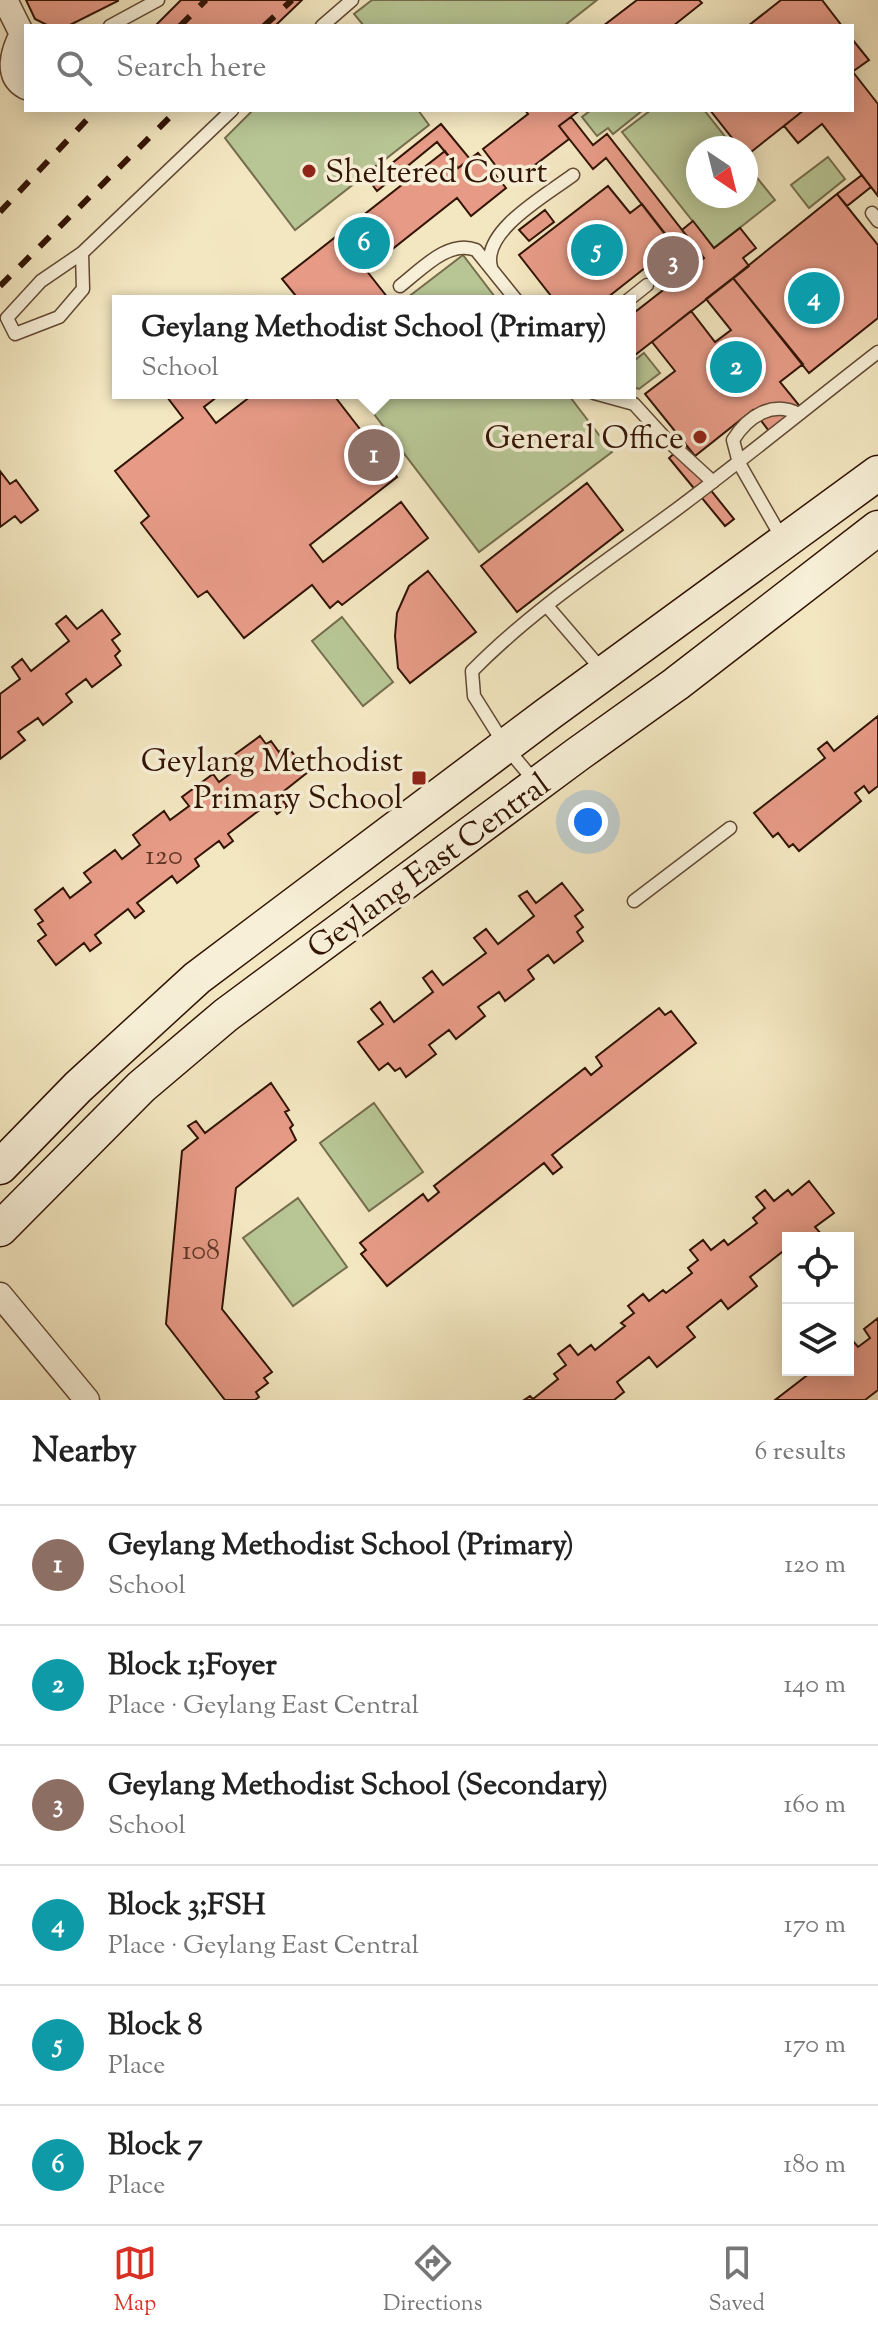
<!DOCTYPE html>
<meta charset="utf-8">
<style>
body{margin:0;font-family:"Sorts Mill Goudy",serif;background:#f2f2f2;color:#222}
.controls{position:absolute;right:24px;bottom:24px;display:grid;overflow:hidden;border-radius:0px;box-shadow:0 4px 20px #0003}
.controls button{width:72px;height:72px;display:grid;place-items:center;padding:0;border:0;border-bottom:2px solid #e0e0e0;background:#fff;color:#222;font:40px sans-serif}
.compass{position:absolute;left:686px;top:136px;width:72px;height:72px;border-radius:50%;background:#fff;box-shadow:0 4px 20px #0003;rotate:145deg}
.you{position:absolute;left:588px;top:822px;width:28px;height:28px;margin:-20px;border:6px solid #fff;border-radius:50%;background:#1a73e8;box-shadow:0 0 0 12px #1a73e833}
.badge{display:grid;place-items:center;width:52px;height:52px;border-radius:50%;background:#d93025;color:#fff;font-size:26px;font-weight:700}
.pin{position:absolute;translate:-50% -50%;border:4px solid #fff;box-shadow:0 2px 8px #0006}
.popup{position:absolute;left:112px;top:295px;width:524px;height:104px;box-sizing:border-box;display:grid;place-content:center;border-radius:0px;background:#fff;filter:drop-shadow(0 2px 6px #0005);font-size:26px;white-space:nowrap;color:#767676}
.popup b{font-size:30px;color:#222}
.popup::after{content:'';position:absolute;left:50%;top:100%;margin-left:-16px;border:16px solid transparent;border-top-color:#fff}
.list{margin:0;padding:0;list-style:none}
h2{display:flex;justify-content:space-between;align-items:center;height:104px;margin:0;padding:0 32px;font-size:34px}
h2 small{font-size:26px;font-weight:400;color:#767676}
.list li{display:grid;grid-template-columns:52px 1fr auto;gap:24px;align-items:center;box-sizing:border-box;height:120px;padding:0 32px;border-top:2px solid #e0e0e0}
.list b{display:block;font-size:30px;white-space:nowrap}
.list p{margin:0;font-size:26px;white-space:nowrap;color:#767676}
.list em{font-size:26px;font-style:normal;color:#767676}
.icon{flex:none;width:44px;height:44px;fill:none;stroke:currentColor;stroke-width:2;stroke-linecap:round;stroke-linejoin:round}
.map{position:relative;flex:none;width:878px;height:1400px;overflow:hidden}
.search{position:absolute;background:#fff;box-shadow:0 4px 20px #0003;left:24px;right:24px;top:24px;height:88px;display:flex;align-items:center;gap:20px;box-sizing:border-box;padding:0 28px;border-radius:0px;color:#767676;font-size:30px}
.sheet{height:824px;background:#fff}
nav{display:flex;justify-content:space-around;align-items:center;box-sizing:border-box;height:112px;border-top:2px solid #e0e0e0;background:#fff;font-size:22px;color:#767676}
nav a{display:grid;justify-items:center;gap:4px}
nav .on{color:#d93025}
.map>svg:first-child{display:block}
.green{fill:#b8c695;stroke:#756d4c;stroke-width:2}
.building{fill:#e79b87;stroke:#321404;stroke-width:2}
.lines{fill:none;stroke-linecap:round;stroke-linejoin:round}
.service-casing{stroke:#624933;stroke-width:15}
.minor-casing{stroke:#624933;stroke-width:27}
.secondary-casing{stroke:#321404;stroke-width:37}
.service{stroke:#f7efd7;stroke-width:12}
.minor{stroke:#f7efd7;stroke-width:24}
.secondary{stroke:#f7efd7;stroke-width:34}
.rail{stroke:#321404;stroke-width:6;stroke-dasharray:14 14;stroke-linecap:butt}
.poi-dot{fill:#8f2418;stroke:#f7efd7;stroke-width:3}
.labels{text-anchor:middle;stroke-width:7;stroke-linejoin:round;paint-order:stroke}
.number-label{font-size:28px;fill:#5f3625}
.poi-label{font-size:32px;fill:#321404;stroke:#f7efd7;text-anchor:end}
.street-label{font-size:32px;fill:#321404;stroke:#f7efd7}
</style>
<div class="map">
<svg width="878" height="1400" viewBox="0 0 878 1400">
<rect width="100%" height="100%" fill="#f3e7c1"/>
<filter id="stains"><feTurbulence type="fractalNoise" baseFrequency=".0025" numOctaves="4"/><feColorMatrix values="0 0 0 0 .2 0 0 0 0 .09 0 0 0 0 .02 0 0 0 .5 -.17"/></filter>
<radialGradient id="worn" r=".72"><stop offset=".6" stop-color="#630" stop-opacity="0"/><stop offset="1" stop-color="#630" stop-opacity=".3"/></radialGradient>
<path class="green" d="M372 0H597L564 26H364L354 14Z
M253 110H418L429 125 295 230 225 138Z
M591 110H643L613 134 608 128 597 136 582 117Z
M651 110H704L734 148H698V196H746V164L775 200 714 248 622 132Z
M828 157 845 179 809 208 791 185Z
M463 255 498 301H403Z
M644 353 660 373 639 389 630 386V364Z
M358 393H567L612 452 479 552Z
M342 617 393 682 363 706 312 641Z
M374 1103 423 1172 369 1211 320 1143Z
M298 1198 347 1267 293 1306 243 1238Z"/>
<path class="building" d="M26 0H118V1L68 26H49L35 19Z
M181 0H302L275 26H155Z
M637 0H699L702 3 673 26H603Z
M781 0H822L842 26H748Z
M852 39 869 60 852 72Z
M853 72 878 104V196L822 124 798 143 784 126 804 110H852Z
M525 110H580L559 126 569 139 523 174 518 168 505 178 483 149 528 114Z
M710 110H804L746 156V148H740Z
M571 117 593 145 607 134 704 258 691 268 606 158 593 169 559 126Z
M441 124 470 159 458 168 437 142 377 191 365 175 376 166 381 172Z
M445 151 458 168 478 153 506 188 471 216 457 198 366 270 388 298 384 301H300L282 279Z
M862 175 871 187 847 206 837 194Z
M608 186 630 213 642 204 674 245 603 301H555L519 255Z
M837 194 878 245V318L809 373 733 278Z
M545 210 554 222 529 241 519 230Z
M693 221 714 248 740 228 756 248 743 258 749 266 630 359V316L704 258 682 230Z
M733 278 803 364 780 382 803 410 772 435 753 410 695 456 645 394 675 371 652 342 691 311 715 342 731 330 706 299Z
M164 393H222L204 407 216 423 255 393H332L397 477 310 545 323 562 401 502 428 538 342 605 338 601 330 608 312 585 244 638 207 591 198 597 141 523 149 516 115 471 183 418Z
M685 444 695 456 688 462 734 519 725 526 669 458Z
M0 471 10 484 16 480 38 510 21 523 15 516 0 527Z
M587 483 623 530 517 612 481 566Z
M428 571 476 632 410 683 398 668 395 636 397 613 409 586Z
M102 610 120 634 112 640 120 651 115 656 121 665 92 687 86 679 66 694 72 702 43 725 38 718 18 732 25 740 0 759V694L20 679 12 667 22 659 31 671 69 641 56 624 66 616 77 629Z
M878 716V786L869 793 864 786 855 793 861 801 799 851 793 844 789 847 778 833 773 837 754 813 825 758 818 749 827 742 834 751Z
M260 736 266 744 271 741 279 752 287 746 308 772 279 795 287 806 277 814 269 803 228 834 233 841 224 848 219 841 195 859 199 866 177 883 172 876 137 903 144 911 135 918 128 909 95 935 101 943 90 951 84 943 56 965 38 941 46 935 38 924 43 921 35 910 63 888 70 898 91 882 84 873 115 850 122 859 140 845 133 835 164 811 170 820 189 806 182 797 213 774 219 782 238 768 230 758Z
M562 883 583 910 575 916 583 927 577 932 583 941 554 963 548 955 528 970 534 979 505 1001 499 992 478 1007 485 1016 456 1039 449 1030 429 1045 436 1054 406 1077 400 1068 395 1071 388 1063 379 1070 358 1042 383 1024 371 1009 380 1002 394 1022 433 992 423 978 432 971 443 985 486 953 474 938 486 929 498 944 534 916 519 896 527 891 536 903Z
M659 1008 665 1015 671 1011 696 1043 552 1155 562 1167 553 1174 544 1163 387 1286 361 1254 366 1250 360 1243 423 1194 428 1201 439 1192 434 1186 585 1068 591 1075 602 1066 596 1057Z
M271 1083 289 1110 285 1112 293 1125 290 1128 296 1140 236 1188 222 1309 272 1372 264 1378 268 1383 256 1392 259 1397 255 1400H225L166 1324 182 1151 198 1138 188 1126 196 1121 205 1133Z
M809 1181 834 1213 815 1227 822 1235 818 1238H788V1252L786 1249 750 1277 757 1286 728 1309 721 1300 687 1327 695 1337 657 1367 649 1357 617 1382 624 1392 614 1400H524L530 1396 533 1399 558 1379 554 1374 566 1365 558 1354 570 1345 578 1355 591 1345 595 1350 625 1326 621 1323 634 1313 628 1306 643 1294 649 1301 663 1290 666 1293 692 1273 688 1268 698 1260 690 1250 703 1240 711 1250 724 1240 728 1245 757 1223 753 1218 765 1208 756 1197 765 1190 774 1201 788 1190 792 1195Z
M878 1318V1390L865 1400H775L814 1370H848V1344L853 1341 858 1347 870 1338 864 1329Z"/>
<g class="lines">
<g class="service-casing">
<path id="service" d="M110 26 158 0
M322 26 352 0
M872 213 878 221
M82 253 83 289 59 317 15 334 7 318 41 281 82 253 232 110
M491 267C481 231 548 194 573 175
M400 286C421 270 448 239 476 250L517 301
M627 301 647 285
M594 393 634 404 665 438 713 482
M783 540 739 463 733 440C748 416 773 400 799 414
M547 606 602 670
M536 783 506 747 474 696 472 671C533 609 607 561 677 509 745 458 811 404 878 352
M634 901 730 828"/>
</g>
<g class="minor-casing">
<path id="minor" d="M5 0 22 34 26 37
M22 34C13 51 5 76 26 87
M0 1295 87 1400"/>
</g>
<g class="secondary-casing">
<path id="secondary" d="M0 1167 78 1087 197 978 548 714 878 473
M0 1229 141 1087 226 1015 578 754 676 684 878 528"/>
</g>
<use href="#service" class="service"/>
<use href="#minor" class="minor"/>
<use href="#secondary" class="secondary"/>
<path class="rail" d="M180 26 206 0
M264 26 292 0
M0 212 96 110
M0 286 177 110"/>
</g>
<g class="poi-dot">
<circle cx="309" cy="171" r="8"/>
<circle cx="700" cy="437" r="8"/>
<rect x="411" y="770" width="16" height="16" rx="4"/>
</g>
<g class="labels">
<g class="number-label">
<text x="164" y="864">120</text>
<text x="201" y="1259">108</text>
</g>
<g class="poi-label">
<text x="325" y="182" text-anchor="start">Sheltered Court</text>
<text x="684" y="448">General Office</text>
<text x="403" y="771">Geylang Methodist<tspan x="403" dy="37">Primary School</tspan></text>
</g>
<g class="street-label">
<text transform="translate(428 865) rotate(-36)" y="11">Geylang East Central</text>
</g>
</g>
<rect width="100%" height="100%" filter="url(#stains)"/>
<rect width="100%" height="100%" fill="url(#worn)"/>
</svg>
<div class="controls">
<button><svg class="icon" aria-label="locate" viewBox="0 0 24 24"><circle cx="12" cy="12" r="6"/><path d="M12 2v4M12 18v4M2 12h4M18 12h4"/></svg></button>
<button><svg class="icon" aria-label="layers" viewBox="0 0 24 24"><path d="M12 4l9 5-9 5-9-5zM3 14l9 5 9-5"/></svg></button>
</div>
<svg class="compass" viewBox="-18 -18 36 36"><path d="M0-13l5 13h-10z" fill="#e53935"/><path d="M0 13l5-13h-10z" fill="#767676"/></svg>
<div class="you"></div>
<div class="pin badge" style="left:374px;top:455px;background:#8d6e63">1</div>
<div class="popup"><b>Geylang Methodist School (Primary)</b>School</div>
<div class="pin badge" style="left:736px;top:367px;background:#0f9aa8">2</div>
<div class="pin badge" style="left:673px;top:262px;background:#8d6e63">3</div>
<div class="pin badge" style="left:814px;top:298px;background:#0f9aa8">4</div>
<div class="pin badge" style="left:597px;top:250px;background:#0f9aa8">5</div>
<div class="pin badge" style="left:364px;top:243px;background:#0f9aa8">6</div>
<div class="search"><svg class="icon" aria-label="search" viewBox="0 0 24 24"><circle cx="10" cy="10" r="6"/><path d="M15 15l6 6"/></svg>Search here</div>
</div>
<section class="sheet">
<h2>Nearby<small>6 results</small></h2>
<ul class="list">
<li><span class="badge" style="background:#8d6e63">1</span><div><b>Geylang Methodist School (Primary)</b><p>School</p></div><em>120 m</em></li>
<li><span class="badge" style="background:#0f9aa8">2</span><div><b>Block 1;Foyer</b><p>Place · Geylang East Central</p></div><em>140 m</em></li>
<li><span class="badge" style="background:#8d6e63">3</span><div><b>Geylang Methodist School (Secondary)</b><p>School</p></div><em>160 m</em></li>
<li><span class="badge" style="background:#0f9aa8">4</span><div><b>Block 3;FSH</b><p>Place · Geylang East Central</p></div><em>170 m</em></li>
<li><span class="badge" style="background:#0f9aa8">5</span><div><b>Block 8</b><p>Place</p></div><em>170 m</em></li>
<li><span class="badge" style="background:#0f9aa8">6</span><div><b>Block 7</b><p>Place</p></div><em>180 m</em></li>
</ul>
</section>
<nav>
<a class="on"><svg class="icon" aria-label="map" viewBox="0 0 24 24"><path d="M3 6l6-2 6 2 6-2v14l-6 2-6-2-6 2zM9 4v14M15 6v14"/></svg>Map</a>
<a><svg class="icon" aria-label="directions" viewBox="0 0 24 24"><path d="M12 3l9 9-9 9-9-9zM9 14v-3h6M13 9l2 2-2 2"/></svg>Directions</a>
<a><svg class="icon" aria-label="saved" viewBox="0 0 24 24"><path d="M7 4h10v16l-5-4-5 4z"/></svg>Saved</a>
</nav>
